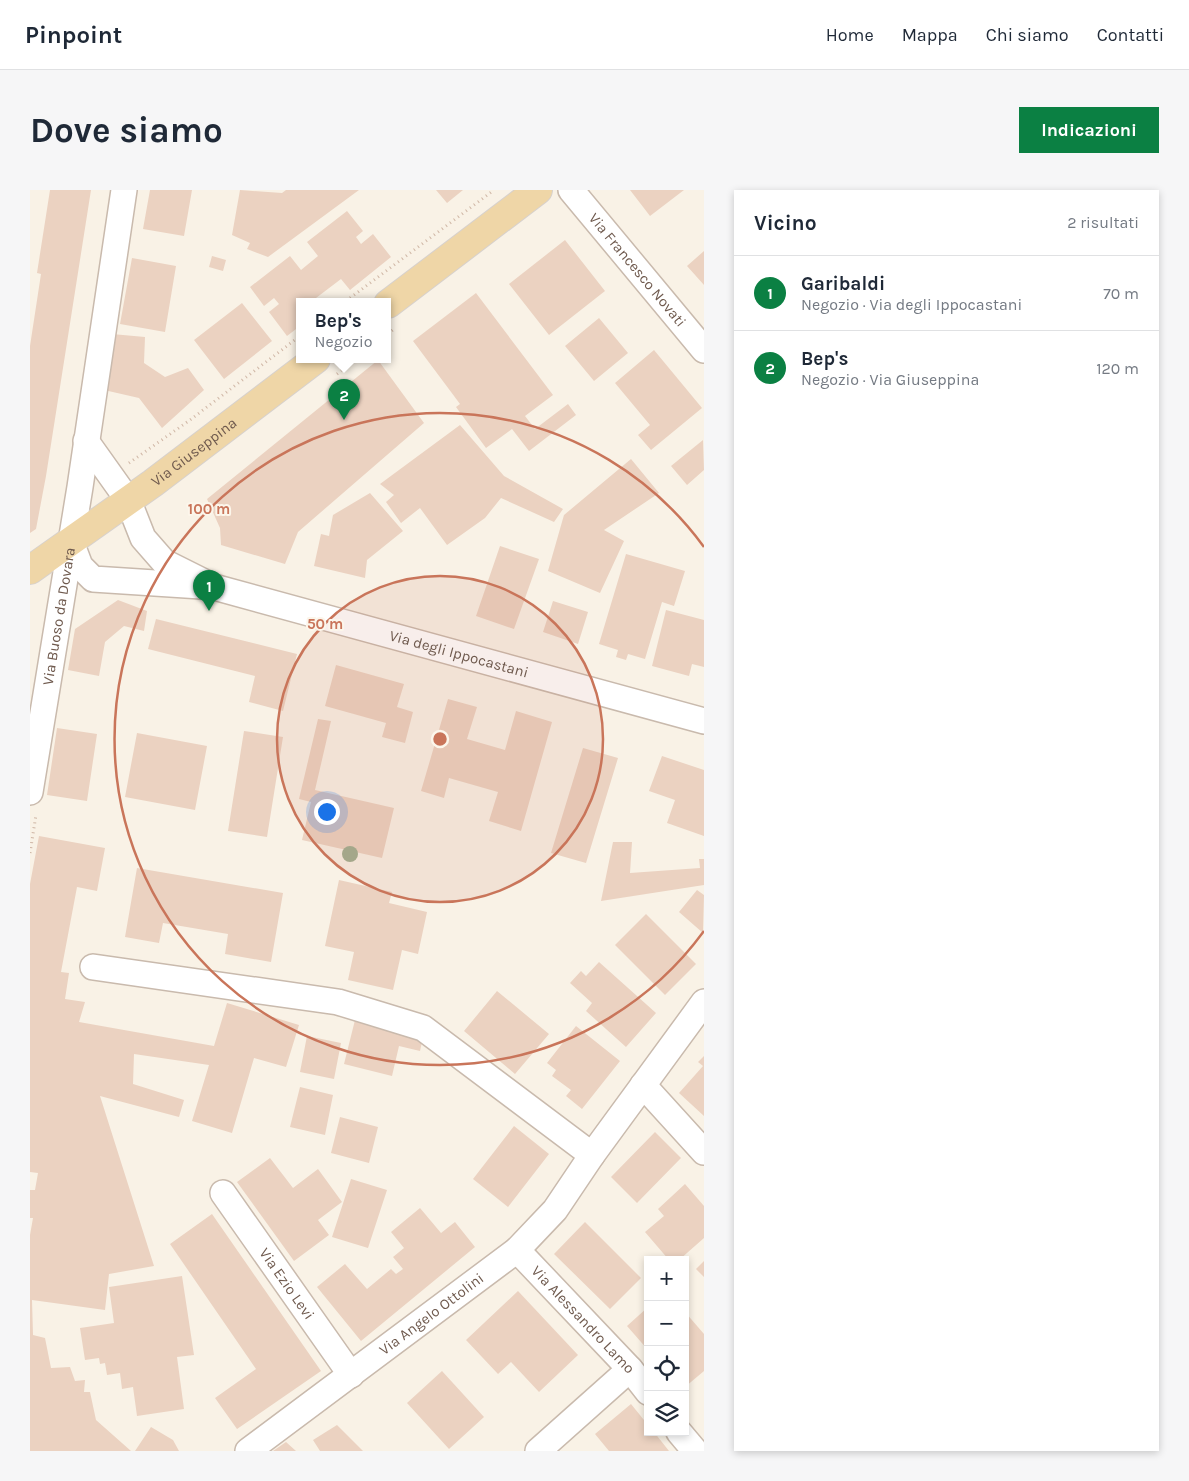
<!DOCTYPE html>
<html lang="it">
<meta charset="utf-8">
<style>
body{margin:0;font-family:Karla,sans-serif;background:#f6f6f7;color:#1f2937}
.controls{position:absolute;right:15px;bottom:15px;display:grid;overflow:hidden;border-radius:0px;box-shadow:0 2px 8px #0003}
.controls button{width:45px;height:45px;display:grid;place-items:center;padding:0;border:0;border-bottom:1px solid #e0e1e3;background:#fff;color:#1f2937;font:25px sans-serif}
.you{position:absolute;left:296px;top:621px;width:18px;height:18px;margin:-12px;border:4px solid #fff;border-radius:50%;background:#1a73e8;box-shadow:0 0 0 8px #1a73e833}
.badge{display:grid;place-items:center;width:32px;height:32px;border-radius:50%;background:#0b8043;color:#fff;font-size:16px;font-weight:700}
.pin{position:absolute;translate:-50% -41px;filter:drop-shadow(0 1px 2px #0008)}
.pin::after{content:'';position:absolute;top:26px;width:18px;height:15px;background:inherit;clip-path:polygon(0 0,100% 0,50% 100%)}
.popup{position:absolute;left:266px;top:108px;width:95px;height:65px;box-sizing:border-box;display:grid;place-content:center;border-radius:0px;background:#fff;filter:drop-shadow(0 1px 4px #0005);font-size:16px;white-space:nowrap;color:#747a83}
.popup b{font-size:19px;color:#1f2937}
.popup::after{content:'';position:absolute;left:50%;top:100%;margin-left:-10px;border:10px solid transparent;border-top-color:#fff}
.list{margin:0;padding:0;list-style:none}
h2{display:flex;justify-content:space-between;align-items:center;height:65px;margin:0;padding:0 20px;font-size:21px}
h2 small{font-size:16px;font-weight:400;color:#747a83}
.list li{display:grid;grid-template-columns:32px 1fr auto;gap:15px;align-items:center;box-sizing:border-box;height:75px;padding:0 20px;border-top:1px solid #e0e1e3}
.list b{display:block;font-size:19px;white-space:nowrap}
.list p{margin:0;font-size:16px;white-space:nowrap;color:#747a83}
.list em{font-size:16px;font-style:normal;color:#747a83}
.icon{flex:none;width:28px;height:28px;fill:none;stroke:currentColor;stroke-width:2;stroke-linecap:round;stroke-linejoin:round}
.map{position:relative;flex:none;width:674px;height:1261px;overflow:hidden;border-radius:0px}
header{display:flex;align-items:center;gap:30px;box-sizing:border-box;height:70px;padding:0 25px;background:#fff;border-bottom:1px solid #e0e1e3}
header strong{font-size:24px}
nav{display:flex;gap:28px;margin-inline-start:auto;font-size:18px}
.intro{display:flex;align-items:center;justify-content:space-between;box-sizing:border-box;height:120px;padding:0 30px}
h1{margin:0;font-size:35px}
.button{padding:12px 22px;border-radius:0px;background:#0b8043;color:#fff;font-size:18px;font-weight:700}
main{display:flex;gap:30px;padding:0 30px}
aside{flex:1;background:#fff;border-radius:0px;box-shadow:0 2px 8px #0003}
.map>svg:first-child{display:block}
.building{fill:#ebd2c1}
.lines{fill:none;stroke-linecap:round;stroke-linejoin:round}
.minor-casing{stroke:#c9baad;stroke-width:28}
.major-casing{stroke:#d7d1cd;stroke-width:30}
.path{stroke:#cfb6a5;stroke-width:3;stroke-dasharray:1 4;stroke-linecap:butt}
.minor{stroke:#fff;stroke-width:25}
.major{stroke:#efd6a7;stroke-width:28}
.tree{fill:#a0af91}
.ring{fill:none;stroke:#c9755a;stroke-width:2.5}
.labels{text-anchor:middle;stroke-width:4;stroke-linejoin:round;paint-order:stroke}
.street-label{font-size:15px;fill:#6f5a4e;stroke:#fcf6eb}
.centre{fill:#c9755a;stroke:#fcf6eb;stroke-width:2.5}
.ring-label{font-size:15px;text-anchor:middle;font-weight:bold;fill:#c9755a;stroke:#fcf6eb;stroke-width:4;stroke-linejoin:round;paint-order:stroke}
</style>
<header>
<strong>Pinpoint</strong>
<nav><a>Home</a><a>Mappa</a><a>Chi siamo</a><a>Contatti</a></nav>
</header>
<div class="intro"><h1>Dove siamo</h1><a class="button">Indicazioni</a></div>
<main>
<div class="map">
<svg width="674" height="1261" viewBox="0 0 674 1261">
<rect width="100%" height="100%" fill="#f9f2e6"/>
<path class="building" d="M20 0H61L16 286 6 339 0 343V156L11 84 7 83Z
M120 0H162L154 46 113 39Z
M210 0 252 3 256 0H329L238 67 217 59 220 53 202 45Z
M406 0H433L417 13Z
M600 0H654L620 26Z
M317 21 333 41 326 47 331 54 343 44 361 67 320 100 311 89 286 108 288 111H270V136L257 146 239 122 249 114 244 108 234 116 220 97 260 66 271 80 288 66 277 52Z
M535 50 575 101 519 145 479 94Z
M674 61V95L657 76Z
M182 66 196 70 193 81 179 77Z
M102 68 146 76 135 142 90 134Z
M446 103 523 205 495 226 505 239 538 214 546 225 499 261 482 239 456 258 426 217 430 214 383 151Z
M212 113 242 151 194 189 164 150Z
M569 128 598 163 564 191 535 156Z
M82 144 115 147 114 173 135 187 158 178 174 200 132 238 109 208 74 200Z
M624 160 672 218 621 260 608 245 620 235 585 193Z
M348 170 394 233 268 342 255 374 191 355 190 338 177 309Z
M430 235 474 286 533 319 524 332 471 308 455 328 417 355 390 318 371 333 356 312 364 305 350 294Z
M673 250 674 280 657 295 641 276Z
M601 269 629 303 574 340 594 351 570 403 518 381 534 325Z
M340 303 373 341 337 370 335 388 284 376 291 344 299 346 303 325Z
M470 356 509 369 484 439 446 426Z
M596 364 655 381 644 416 632 412 615 469 598 464 596 470 586 467 588 460 569 454Z
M88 410 117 421 114 441 94 436 75 452 69 486 38 480 45 439Z
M523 411 558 422 548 454 513 442Z
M636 420 674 430V477L662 474 659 486 622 476Z
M126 429 267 464 253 521 219 512 225 486 118 459Z
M306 475 374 494 367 517 383 522 375 553 352 547 356 533 295 516Z
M418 509 447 517 437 549 475 560 486 521 522 532 491 641 459 631 468 602 419 588 414 608 391 601Z
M288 529 301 531 285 600 364 618 352 668 272 650 281 612 269 609Z
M27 538 67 544 57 611 17 605Z
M214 541 253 547 237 647 198 641Z
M107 543 177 556 165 620 95 607Z
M553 558 588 568 556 673 521 663Z
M632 566 674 580V646L637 633 645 610 619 601Z
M9 646 75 658 67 701 47 697 31 782 39 783 35 809 55 812 49 832 184 856 197 813 269 835 256 877 224 868 202 943 162 931 179 875 104 864 103 894 154 910 149 927 70 906 124 1076 79 1084 75 1120 2 1110 3 1145 15 1148 21 1178 40 1177 45 1191 55 1190 54 1202H60L66 1230 101 1261H0V1045L3 1028H0V1000H5L8 983 0 982V694Z
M583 652H602L600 683 670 678 669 669H674V695L571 711Z
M107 678 253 703 241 772 195 764 198 744 133 733 129 753 95 747Z
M309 690 362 702 359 713 397 722 388 764 372 760 363 800 318 790 324 762 295 756Z
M667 700 674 705 673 743 649 722Z
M616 724 666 774 635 805 585 755Z
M569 772 626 823 596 857 556 821 562 813 540 793 551 781 556 786Z
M467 801 519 844 485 884 434 841Z
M326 826 394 843 390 861 369 856 362 886 314 874Z
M546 836 590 871 552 919 536 906 541 900 522 886 526 880 517 873Z
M277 846 311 853 304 889 270 882Z
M674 866V926L649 903 673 876 668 872Z
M270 897 303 905 295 945 260 937Z
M310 927 348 937 339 973 301 963Z
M484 936 519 964 478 1017 443 989Z
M625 942 651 968 607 1013 581 987Z
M240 968 263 998 288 979 312 1012 288 1030 299 1045 264 1071 207 992Z
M321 989 357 1000 338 1058 302 1047Z
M655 994 674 1016V1048L649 1070H639L615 1042 634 1026 628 1019Z
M390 1018 411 1043 425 1032 445 1057 331 1151 287 1097 315 1074 337 1099 361 1079 366 1084 373 1079 363 1067 374 1058 361 1042Z
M182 1024 291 1181 207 1239 185 1208 226 1179 140 1054Z
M555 1032 611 1088 580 1119 524 1064Z
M674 1071V1087L666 1079Z
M152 1086 164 1165 147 1167 154 1219 107 1226 103 1197 92 1199 90 1183 77 1185 75 1173 70 1174 69 1168 55 1170 50 1138 84 1133 79 1097Z
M488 1101 548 1165 509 1202 481 1172 468 1184 436 1150Z
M618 1117V1160L597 1136Z
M655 1122 674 1144V1181L655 1197Z
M412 1181 454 1227 419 1259 377 1213Z
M601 1214 618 1235V1242H624L639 1261H579L565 1244Z
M307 1235 333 1261H290L283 1250Z
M121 1237 143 1250 149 1261H105Z
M256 1252 266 1261H243Z"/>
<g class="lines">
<g class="minor-casing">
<g id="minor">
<path id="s1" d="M541 0 674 160"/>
<path id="s2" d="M56 251 98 310 113 348 134 372 184 397 674 531"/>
<path d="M41 352 50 376 63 389 171 396"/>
<path id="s3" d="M0 602 50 297 94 0"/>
<path d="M63 777 308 812 393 838 562 965"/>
<path d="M613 895 674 962"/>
<path id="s4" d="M193 1003 321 1185"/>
<path id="s5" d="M487 1060 600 1179 618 1202"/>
<path d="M649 1242 665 1261"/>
<path id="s6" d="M218 1261 487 1060 525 1020 562 965 674 812"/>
<path d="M508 1261 600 1179"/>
</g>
</g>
<g class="major-casing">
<g id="major">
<path d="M358 114 508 0"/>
<path id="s7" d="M0 380 123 293 286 169"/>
</g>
</g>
<path class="path" d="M316 111 464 0
M358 144 365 138
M307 184 326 169
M99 273 160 230 270 146
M0 663 6 625"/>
<use href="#minor" class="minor"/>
<use href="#major" class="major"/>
</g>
<circle class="tree" cx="320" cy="664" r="8"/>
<circle cx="410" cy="549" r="163" fill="#c9755a" fill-opacity=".12"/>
<g class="ring">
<circle cx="410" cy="549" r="163"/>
<path d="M674 741A326 326 0 1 1 674 357"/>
</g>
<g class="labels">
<g class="street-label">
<text dy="5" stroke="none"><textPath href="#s1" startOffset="104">Via Francesco Novati</textPath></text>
<text dy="5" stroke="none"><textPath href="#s7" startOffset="202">Via Giuseppina</textPath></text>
<text dy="5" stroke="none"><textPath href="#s3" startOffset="178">Via Buoso da Dovara</textPath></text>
<text dy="5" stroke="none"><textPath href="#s2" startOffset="455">Via degli Ippocastani</textPath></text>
<text dy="5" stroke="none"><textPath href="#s4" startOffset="111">Via Ezio Levi</textPath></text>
<text dy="5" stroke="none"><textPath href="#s6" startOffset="229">Via Angelo Ottolini</textPath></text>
<text dy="5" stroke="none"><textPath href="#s5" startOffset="96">Via Alessandro Lamo</textPath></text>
</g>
</g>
<circle cx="410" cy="549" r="8" class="centre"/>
<g class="ring-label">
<text x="179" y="324">100 m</text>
<text x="295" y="439">50 m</text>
</g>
</svg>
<div class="controls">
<button>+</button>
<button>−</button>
<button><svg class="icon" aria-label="locate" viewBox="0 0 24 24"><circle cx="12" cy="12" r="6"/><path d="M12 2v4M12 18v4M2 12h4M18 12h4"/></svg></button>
<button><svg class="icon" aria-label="layers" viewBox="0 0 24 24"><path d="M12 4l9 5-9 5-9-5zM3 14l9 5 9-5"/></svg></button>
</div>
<div class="you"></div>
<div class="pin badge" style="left:179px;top:421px">1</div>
<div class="pin badge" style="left:314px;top:230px">2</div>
<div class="popup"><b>Bep's</b>Negozio</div>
</div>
<aside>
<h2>Vicino<small>2 risultati</small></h2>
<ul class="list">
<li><span class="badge">1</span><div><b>Garibaldi</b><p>Negozio · Via degli Ippocastani</p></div><em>70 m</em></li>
<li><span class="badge">2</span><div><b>Bep's</b><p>Negozio · Via Giuseppina</p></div><em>120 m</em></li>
</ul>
</aside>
</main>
